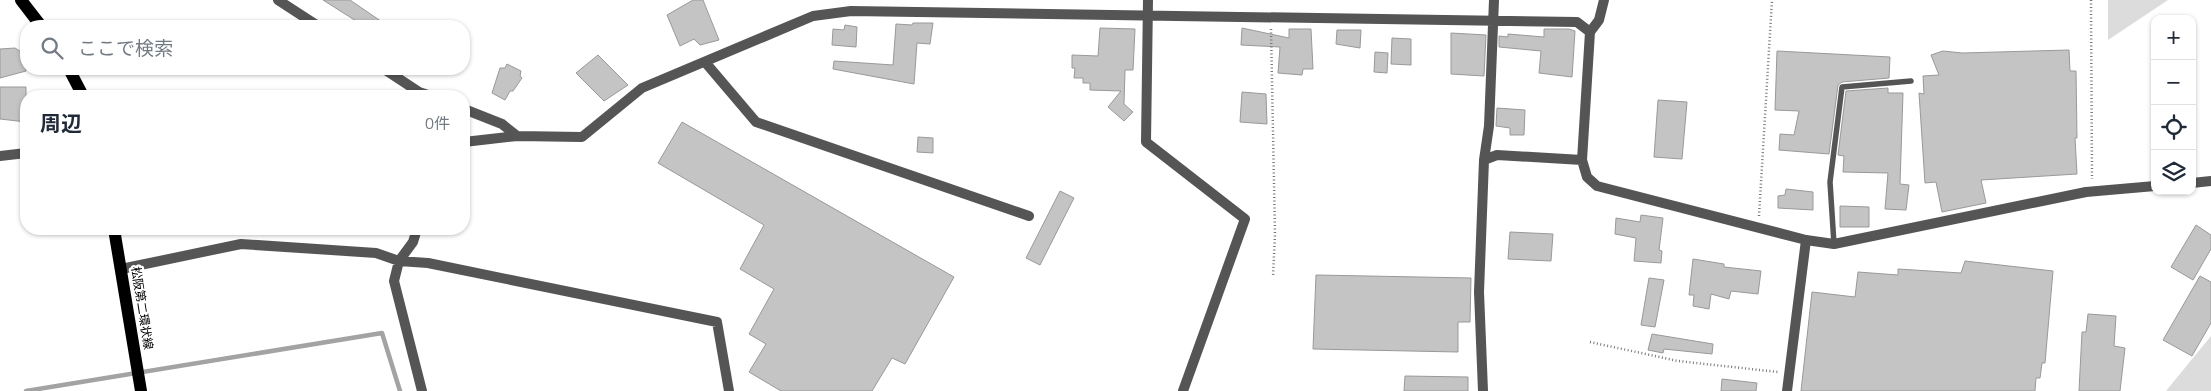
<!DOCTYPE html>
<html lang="ja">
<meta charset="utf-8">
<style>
body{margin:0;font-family:"Titillium Web","Noto Sans JP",sans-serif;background:#f2f2f3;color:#1f2937}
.controls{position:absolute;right:15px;top:15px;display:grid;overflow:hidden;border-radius:10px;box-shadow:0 1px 4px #0004}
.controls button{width:45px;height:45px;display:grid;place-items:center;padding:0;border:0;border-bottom:1px solid #e0e1e3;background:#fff;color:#1f2937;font:25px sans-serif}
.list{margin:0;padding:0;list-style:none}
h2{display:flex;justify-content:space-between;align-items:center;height:65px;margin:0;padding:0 20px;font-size:21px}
h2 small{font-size:16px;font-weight:400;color:#747a83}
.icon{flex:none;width:28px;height:28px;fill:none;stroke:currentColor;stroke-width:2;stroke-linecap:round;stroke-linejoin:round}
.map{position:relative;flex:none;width:2211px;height:391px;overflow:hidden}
.search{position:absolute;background:#fff;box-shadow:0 1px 4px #0004;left:20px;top:20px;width:450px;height:55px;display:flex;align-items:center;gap:12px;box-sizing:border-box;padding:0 18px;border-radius:20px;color:#747a83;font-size:19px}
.panel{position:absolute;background:#fff;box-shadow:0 1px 4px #0004;left:20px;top:90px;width:450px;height:145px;border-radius:20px}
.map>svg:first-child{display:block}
.green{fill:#dcdcdc}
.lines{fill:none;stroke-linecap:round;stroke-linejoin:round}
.stream{stroke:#a3a3a3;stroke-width:4.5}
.building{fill:#c4c4c4;stroke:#999}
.path{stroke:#777;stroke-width:2.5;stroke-dasharray:1 2.5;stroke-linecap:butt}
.lane{stroke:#555;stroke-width:5.5}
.street{stroke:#555;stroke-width:10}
.primary{stroke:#000;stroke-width:12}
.labels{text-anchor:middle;stroke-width:4.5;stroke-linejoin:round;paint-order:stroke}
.street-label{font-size:12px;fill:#000;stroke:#fff}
</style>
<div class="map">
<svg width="2211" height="391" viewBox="0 0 2211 391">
<rect width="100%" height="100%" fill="#fff"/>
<path class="green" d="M2108 0H2168L2108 40Z
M2211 336V391H2166Z"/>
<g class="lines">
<path class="stream" d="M26 391 382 333 400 391"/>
</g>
<path class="building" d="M323 0H350L388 26H364Z
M693 0H703L719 40 700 45 694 39 680 46 667 15Z
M913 23H933L930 44 917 43 914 84 833 69 834 61 893 65 896 24 912 25Z
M845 25 857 27 856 47 832 45 833 29 844 30Z
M1100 28 1135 29 1133 70H1125L1124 104 1133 112 1124 121 1108 107 1121 91 1090 90V83H1083V78H1074L1075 68H1072V55L1098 56Z
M1242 28 1289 38V29H1311L1313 69H1303L1302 75 1278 73 1280 47 1241 45Z
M1544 29H1569L1575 31 1572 77 1539 73 1541 51 1499 47V36L1508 37V34L1544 37Z
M1337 30H1361L1360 48 1336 44Z
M1451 33 1486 35 1484 76 1451 74Z
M1392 38 1411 39V65L1391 64Z
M15 48 26 55V71L0 78V49Z
M2069 50 2070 71H2076L2077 138H2075L2077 174 1981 180 1986 203 1942 212 1936 182 1925 183 1919 93 1924 94 1923 76 1939 75 1931 55 1943 51 1962 53Z
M1777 51 1890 57 1889 78 1842 82 1838 85 1829 154 1779 150 1780 134 1794 135 1799 111 1775 110Z
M1375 52 1388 53 1387 73 1374 72Z
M598 55 628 85 604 101 576 73Z
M507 64 521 71 520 76 522 78 513 91H510L505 100 492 93 500 68H505Z
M0 87H26V122L0 119Z
M1888 88V93H1903L1900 184 1909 185 1906 210 1885 209 1888 173 1843 172 1844 156 1838 155 1846 91Z
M1242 92 1266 94 1267 124 1240 122Z
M1658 100 1687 102 1682 159 1654 157Z
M1497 108 1525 110 1524 135H1510V128L1496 126Z
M682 122 954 277 905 364 892 358 872 391H781L749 372 766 344 749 334 774 289 740 269 764 225 658 163Z
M918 137 933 138V153L917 152Z
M1786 189 1813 192V210L1778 208V196L1785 195Z
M1060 191 1074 198 1040 265 1026 258Z
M1840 206 1869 207V227H1840Z
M1641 215 1663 218 1659 250 1662 251 1661 263 1634 261 1636 238 1615 234 1616 218 1640 222Z
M2196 225 2211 235V249L2193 280 2171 267Z
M1510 232 1553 234 1551 261 1508 259Z
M1693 259 1724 264V267L1761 271 1758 294 1731 291 1729 299 1711 294 1709 309 1693 306 1694 295H1689Z
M1965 261 2053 271 2045 363H2042L2040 378H2036L2035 391H1801L1812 292 1855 297 1858 272 1898 275V269L1961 273Z
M1316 275 1471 278 1470 322H1458V352L1313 349Z
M2200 276 2211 282V323L2192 356 2163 340Z
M1649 278 1664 280 1655 327 1641 325Z
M2088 314 2116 316 2114 346 2125 348 2120 391H2079L2082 332H2086Z
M1652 334 1713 344 1712 354 1664 349 1663 353 1648 350Z
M1405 376 1468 377V391H1404Z
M1722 379 1757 383 1756 391H1721Z"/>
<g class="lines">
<path class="path" d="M2091 0 2092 179
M1271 29 1275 234 1273 277
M1759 216 1772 0
M1590 342 1678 361 1778 372"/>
<path class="lane" d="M1834 244 1830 182 1842 87 1911 81"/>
<path class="street" d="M278 0 318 26
M1148 0 1146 142 1245 219 1183 391
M1604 0 1599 20 1590 32 1582 160 1587 177 1597 186 1806 240 1834 244 2086 192 2155 186
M705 62 756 122 1029 216
M384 69 419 92 431 96
M464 109 502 124 517 136
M464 142 517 136 582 137 642 88 813 16 851 11 1577 22 1590 32
M0 156 26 153
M1484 160 1497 155 1582 160
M2192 183 2211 181
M417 229 413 242 399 261 394 281 422 391
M121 269 241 244 376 253 399 261 428 263 717 322 729 391
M1483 391 1479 292 1484 160 1489 126 1494 0
M1787 391 1806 240"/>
<path class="primary" d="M21 0 41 26
M69 69 83 96
M114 229 141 391"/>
</g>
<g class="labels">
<g class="street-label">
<text transform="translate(142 308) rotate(81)" y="4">松阪第二環状線</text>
</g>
</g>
</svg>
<div class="controls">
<button>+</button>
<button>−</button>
<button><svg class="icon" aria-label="locate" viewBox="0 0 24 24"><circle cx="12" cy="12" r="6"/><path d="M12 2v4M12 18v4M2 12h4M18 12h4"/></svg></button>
<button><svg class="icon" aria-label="layers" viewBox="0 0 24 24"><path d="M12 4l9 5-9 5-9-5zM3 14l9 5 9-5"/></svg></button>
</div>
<div class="search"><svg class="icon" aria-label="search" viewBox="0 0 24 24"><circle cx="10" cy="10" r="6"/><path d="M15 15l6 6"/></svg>ここで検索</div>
<section class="panel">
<h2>周辺<small>0件</small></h2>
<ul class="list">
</ul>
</section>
</div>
